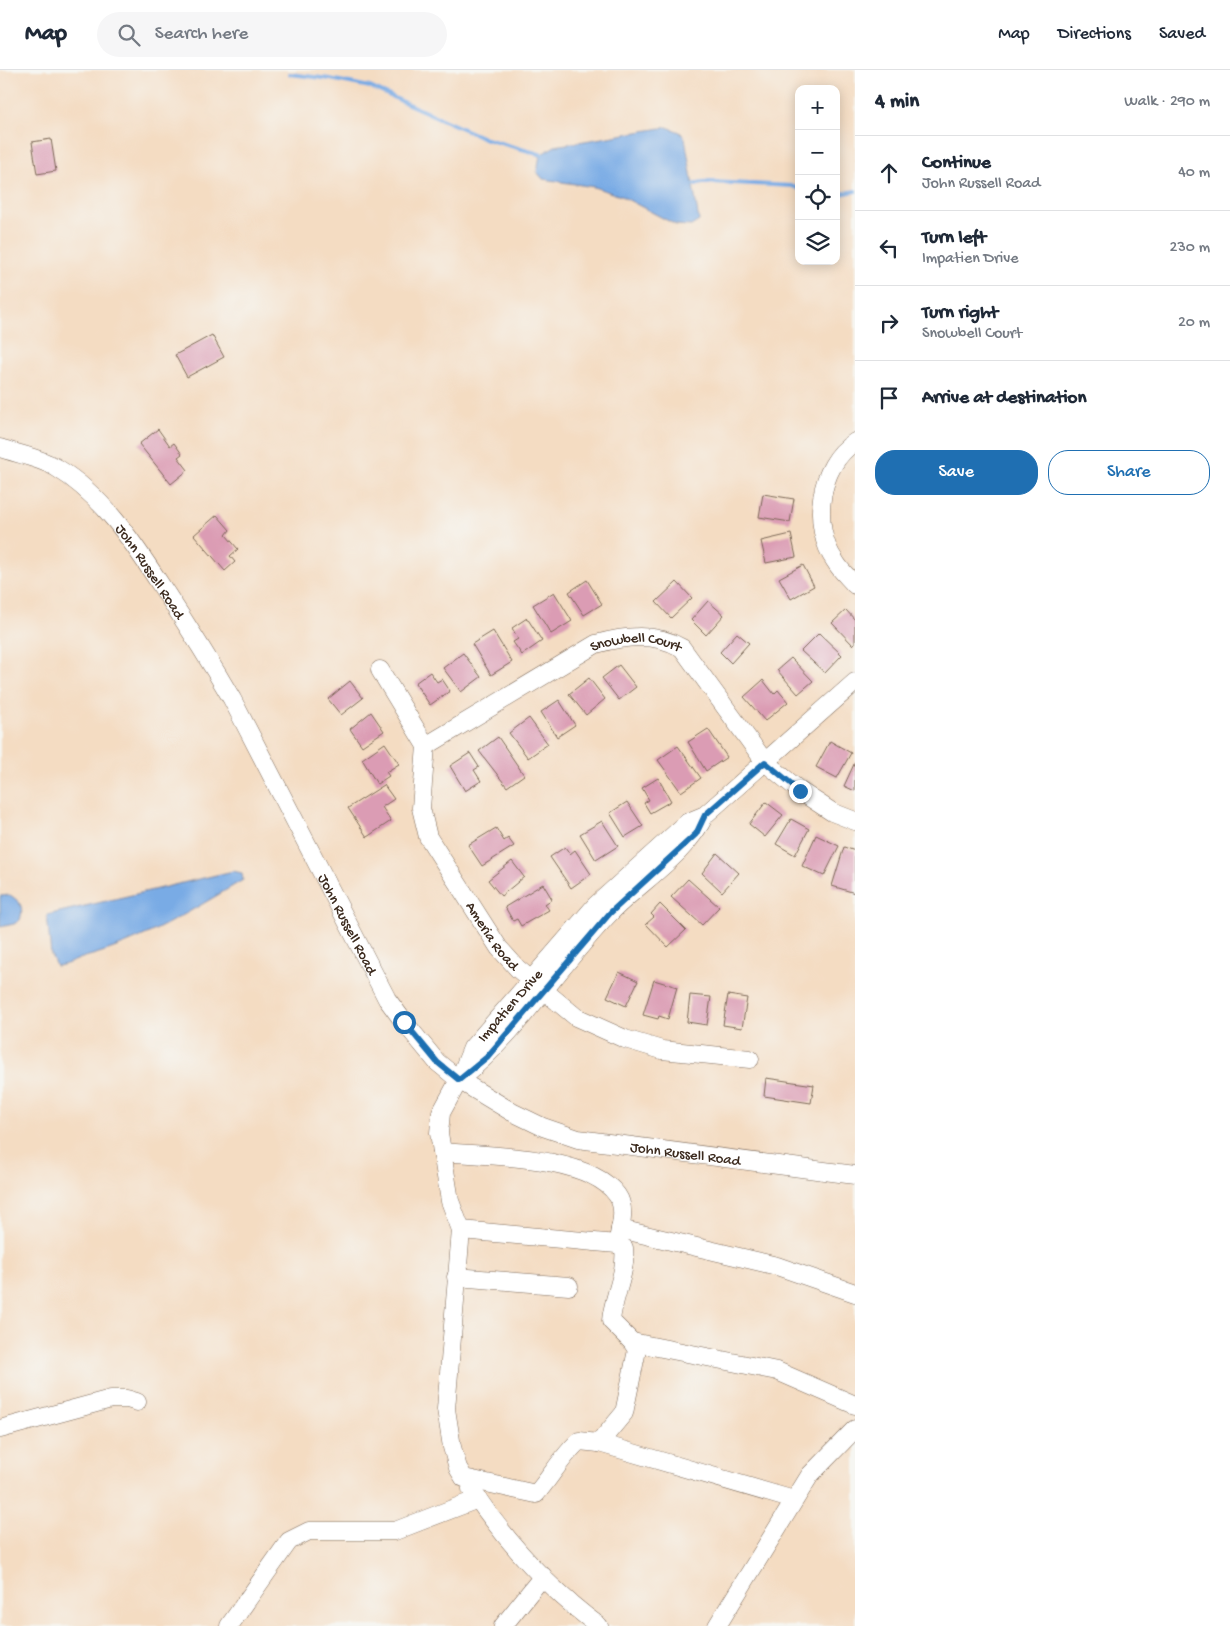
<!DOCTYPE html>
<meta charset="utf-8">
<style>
body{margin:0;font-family:"Gochi Hand",sans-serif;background:#f6f6f7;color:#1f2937}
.controls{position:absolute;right:15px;top:15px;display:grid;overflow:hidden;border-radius:10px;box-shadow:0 2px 12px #0003}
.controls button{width:45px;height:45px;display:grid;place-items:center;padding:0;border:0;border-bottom:1px solid #e0e1e3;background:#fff;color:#1f2937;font:25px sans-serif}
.stop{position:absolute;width:15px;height:15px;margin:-11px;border:4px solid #1f6fb2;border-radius:50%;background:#fff}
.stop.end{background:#1f6fb2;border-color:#fff;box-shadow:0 1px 5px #0008}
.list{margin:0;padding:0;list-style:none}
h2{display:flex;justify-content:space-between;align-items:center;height:65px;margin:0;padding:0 20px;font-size:21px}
h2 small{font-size:16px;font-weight:400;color:#747a83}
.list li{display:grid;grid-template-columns:32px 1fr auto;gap:15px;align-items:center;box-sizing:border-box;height:75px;padding:0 20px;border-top:1px solid #e0e1e3}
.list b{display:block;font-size:19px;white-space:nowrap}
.list p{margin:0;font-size:16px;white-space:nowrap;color:#747a83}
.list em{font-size:16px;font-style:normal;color:#747a83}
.actions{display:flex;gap:10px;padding:15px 20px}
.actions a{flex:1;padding:11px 0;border:1px solid #1f6fb2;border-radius:20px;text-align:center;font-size:18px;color:#1f6fb2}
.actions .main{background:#1f6fb2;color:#fff}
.icon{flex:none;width:28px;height:28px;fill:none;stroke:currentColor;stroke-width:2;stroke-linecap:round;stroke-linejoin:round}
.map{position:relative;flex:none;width:855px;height:1556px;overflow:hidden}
header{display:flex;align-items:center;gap:30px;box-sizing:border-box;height:70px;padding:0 25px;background:#fff;border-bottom:1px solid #e0e1e3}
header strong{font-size:24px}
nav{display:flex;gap:28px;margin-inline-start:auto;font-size:18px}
.search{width:350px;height:45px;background:#f6f6f7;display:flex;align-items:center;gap:12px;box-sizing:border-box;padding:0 18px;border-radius:28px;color:#747a83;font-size:19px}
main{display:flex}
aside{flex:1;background:#fff}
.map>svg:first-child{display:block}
.water{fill:#79abe5;stroke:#5a6a82}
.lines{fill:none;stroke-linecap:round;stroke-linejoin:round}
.stream{stroke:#79abe5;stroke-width:4}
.building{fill:#db9cb4}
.minor-casing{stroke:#7c6857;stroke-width:19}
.minor{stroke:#fff;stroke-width:18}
.route{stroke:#1f6fb2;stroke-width:6}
.labels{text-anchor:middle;stroke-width:4;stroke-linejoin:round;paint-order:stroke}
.street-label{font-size:15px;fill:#3b2a1e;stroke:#f6f6f2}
</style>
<header>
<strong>Map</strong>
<div class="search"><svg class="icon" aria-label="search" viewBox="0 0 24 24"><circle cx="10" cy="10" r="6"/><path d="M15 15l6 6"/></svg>Search here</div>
<nav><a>Map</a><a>Directions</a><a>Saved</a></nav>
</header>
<main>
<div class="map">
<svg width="855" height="1556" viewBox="0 0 855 1556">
<rect width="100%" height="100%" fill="#f6f6f2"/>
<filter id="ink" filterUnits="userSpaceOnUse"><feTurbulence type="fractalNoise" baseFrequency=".02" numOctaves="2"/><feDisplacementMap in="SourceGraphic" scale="10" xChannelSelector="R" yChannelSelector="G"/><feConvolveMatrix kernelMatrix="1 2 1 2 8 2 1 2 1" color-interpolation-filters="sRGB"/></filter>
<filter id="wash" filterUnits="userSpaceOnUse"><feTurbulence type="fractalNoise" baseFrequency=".0096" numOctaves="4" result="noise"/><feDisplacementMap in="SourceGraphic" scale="20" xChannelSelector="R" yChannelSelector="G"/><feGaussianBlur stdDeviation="1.12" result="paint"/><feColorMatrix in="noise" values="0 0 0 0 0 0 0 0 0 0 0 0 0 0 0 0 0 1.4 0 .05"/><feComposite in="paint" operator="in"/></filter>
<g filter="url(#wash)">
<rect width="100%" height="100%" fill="#f4dcc2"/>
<path class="water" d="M667 57 680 62 685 68 699 151 691 156 676 155 621 126 594 117 543 109 537 102 540 85 555 76Z
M233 801 242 803 243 810C192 840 143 872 85 887 75 890 68 895 56 896L51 885 47 845Z
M10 825C21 832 24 837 20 850L14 854 0 857V826Z"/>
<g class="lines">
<path class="stream" d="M290 4 330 9 370 17 486 69 543 85
M690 115 710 112 792 116 799 119
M836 125 855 121"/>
</g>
<g id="blocks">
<path class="building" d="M51 69 56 101 37 104 32 72Z
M212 265 224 287 187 307 175 285Z
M158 359 170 376 174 373 182 384 178 387 188 400 171 414 139 374Z
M763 424 794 429 790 452 759 447Z
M217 445 230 460 226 465 238 479 230 486 235 492 225 501 194 465Z
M791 464 796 487 766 493 761 471Z
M803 495 814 516 791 529 779 508Z
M587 510 602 534 584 545 569 522Z
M677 512 692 528 671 548 656 532Z
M554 522 572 551 551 564 533 535Z
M708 531 724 545 706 565 691 550Z
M846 540 855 550V573L853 575 832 553Z
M527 548 542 571 522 585 513 572 518 569 512 558Z
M493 561 512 592 491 605 472 574Z
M737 563 749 573 731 593 720 582Z
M819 563 842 585 825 603 801 581Z
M463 583 481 607 461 622 443 598Z
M791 588 813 611 798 624 777 600Z
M619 595 636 617 619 630 602 608Z
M430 602 437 612 442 609 450 621 430 635 415 613Z
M589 608 605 629 586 645 569 624Z
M763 610 774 624 778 620 788 632 765 651 744 627Z
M350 611 363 628 341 645 328 629Z
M559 630 575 655 557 667 541 642Z
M371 642 384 661 362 676 350 659Z
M529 648 548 674 528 688 509 663Z
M708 659 727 687 706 701 688 672Z
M498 667 524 705 507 717 479 681Z
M830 671 851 683 837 708 816 697Z
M385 673 399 694 386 702 389 706 377 714 362 689Z
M678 676 701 708 681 722 658 690Z
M470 683 479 697 474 700 481 711 465 721 450 696Z
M855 692V721L844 716Z
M658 708 671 731 650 743 644 733 649 730 642 718Z
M384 715 394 729 382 737 391 751 367 767 348 738Z
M627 732 643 756 625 767 610 743Z
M766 732 783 745 765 767 749 754Z
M791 749 809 759 795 785 776 774Z
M602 751 618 776 596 790 580 764Z
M496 758 504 771 508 768 514 776 482 796 468 775Z
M816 765 839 776 824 806 802 796Z
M565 777 570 784 575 780 591 804 571 818 550 787Z
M844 777 855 781V823L832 816Z
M717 783 739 803 722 822 702 803Z
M512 791 524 807 501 826 488 810Z
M688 809 719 837 702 855 671 827Z
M543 814 552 829 545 834 549 840 521 856 517 849 513 851 505 837Z
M660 834 686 860 668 877 646 854 654 847 651 844Z
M619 902 638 911 626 936 607 927Z
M654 910 677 917 668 949 659 946 658 949 643 945Z
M690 925 711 927 707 955 687 952Z
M728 925 747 928 742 958 723 955Z
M766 1008 814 1015 811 1033 764 1026Z"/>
</g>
</g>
<g filter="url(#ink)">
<use href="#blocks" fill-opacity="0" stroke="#7c6857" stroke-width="1"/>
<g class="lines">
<g class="minor-casing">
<g id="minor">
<path d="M855 372C818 395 811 457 835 491 840 500 848 507 855 515"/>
<path id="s1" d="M0 378C18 384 41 388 57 398 105 427 136 477 166 523 189 558 211 593 232 629L387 929 404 952 437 992 459 1010 512 1042 543 1057 578 1069 855 1105"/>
<path id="s2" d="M380 600 426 676 421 738 428 767 499 878 518 899 576 947 625 969 662 980 750 989"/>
<path id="s3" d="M426 676 596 574C625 566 655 562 682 578L765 692 800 721 832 742 855 751"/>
<path d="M460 1009C518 962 558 897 610 843 641 811 686 785 705 745"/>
<path d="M442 1082C488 1086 589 1085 617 1125 627 1139 620 1159 617 1174L461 1160"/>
<path d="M620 1159 777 1196 855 1223"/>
<path id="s4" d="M617 1174 624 1178C627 1203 613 1226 611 1251L632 1272 637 1280 624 1343 599 1373 579 1371C562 1386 551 1407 536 1424L464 1408 458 1398 452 1377 446 1339 461 1160 450 1131 439 1063 441 1043 459 1010 472 978 596 835 688 752 705 745 855 612"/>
<path d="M456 1207 569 1216"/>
<path d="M632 1272 777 1301 855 1335"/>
<path d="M0 1359 111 1329H127L137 1332"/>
<path d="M599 1373 794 1430"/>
<path d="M471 1419C506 1471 548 1519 599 1556"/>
<path d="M229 1556 289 1471 309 1461H395L478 1429"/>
<path d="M503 1556 543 1506"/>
<path d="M717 1556 810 1405 855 1359"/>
</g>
</g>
<use href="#minor" class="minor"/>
</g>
</g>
<g class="lines" filter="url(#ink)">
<path class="route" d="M404 952 437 992 459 1010 487 987 610 843 696 764 705 745 765 692 800 721"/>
</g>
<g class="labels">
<g class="street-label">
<text dy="5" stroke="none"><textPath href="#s1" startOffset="201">John Russell Road</textPath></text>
<text dy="5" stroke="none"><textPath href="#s3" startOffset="239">Snowbell Court</textPath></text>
<text dy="5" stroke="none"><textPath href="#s1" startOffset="606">John Russell Road</textPath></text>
<text dy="5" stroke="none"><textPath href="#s2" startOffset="299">Ameria Road</textPath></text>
<text dy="5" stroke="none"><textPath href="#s4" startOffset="888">Impatien Drive</textPath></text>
<text dy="5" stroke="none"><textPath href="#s1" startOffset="1041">John Russell Road</textPath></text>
</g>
</g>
</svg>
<div class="controls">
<button>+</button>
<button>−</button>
<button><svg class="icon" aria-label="locate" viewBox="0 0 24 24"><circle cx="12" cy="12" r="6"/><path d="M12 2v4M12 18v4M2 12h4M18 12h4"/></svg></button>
<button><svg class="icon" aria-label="layers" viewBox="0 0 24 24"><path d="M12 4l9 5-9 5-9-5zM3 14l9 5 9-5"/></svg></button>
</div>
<div class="stop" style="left:404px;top:952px"></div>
<div class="stop end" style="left:800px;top:721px"></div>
</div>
<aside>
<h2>4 min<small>Walk · 290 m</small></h2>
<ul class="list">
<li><svg class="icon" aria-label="ahead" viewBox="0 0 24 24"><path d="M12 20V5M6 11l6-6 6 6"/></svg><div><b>Continue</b><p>John Russell Road</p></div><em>40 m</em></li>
<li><svg class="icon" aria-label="left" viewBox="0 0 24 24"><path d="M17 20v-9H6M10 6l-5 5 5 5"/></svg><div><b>Turn left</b><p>Impatien Drive</p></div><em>230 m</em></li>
<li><svg class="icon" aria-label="right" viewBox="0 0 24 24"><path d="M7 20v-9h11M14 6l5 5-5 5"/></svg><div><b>Turn right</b><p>Snowbell Court</p></div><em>20 m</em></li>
<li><svg class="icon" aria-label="arrive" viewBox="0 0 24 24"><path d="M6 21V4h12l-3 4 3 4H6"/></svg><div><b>Arrive at destination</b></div></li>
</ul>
<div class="actions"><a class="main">Save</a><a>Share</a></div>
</aside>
</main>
